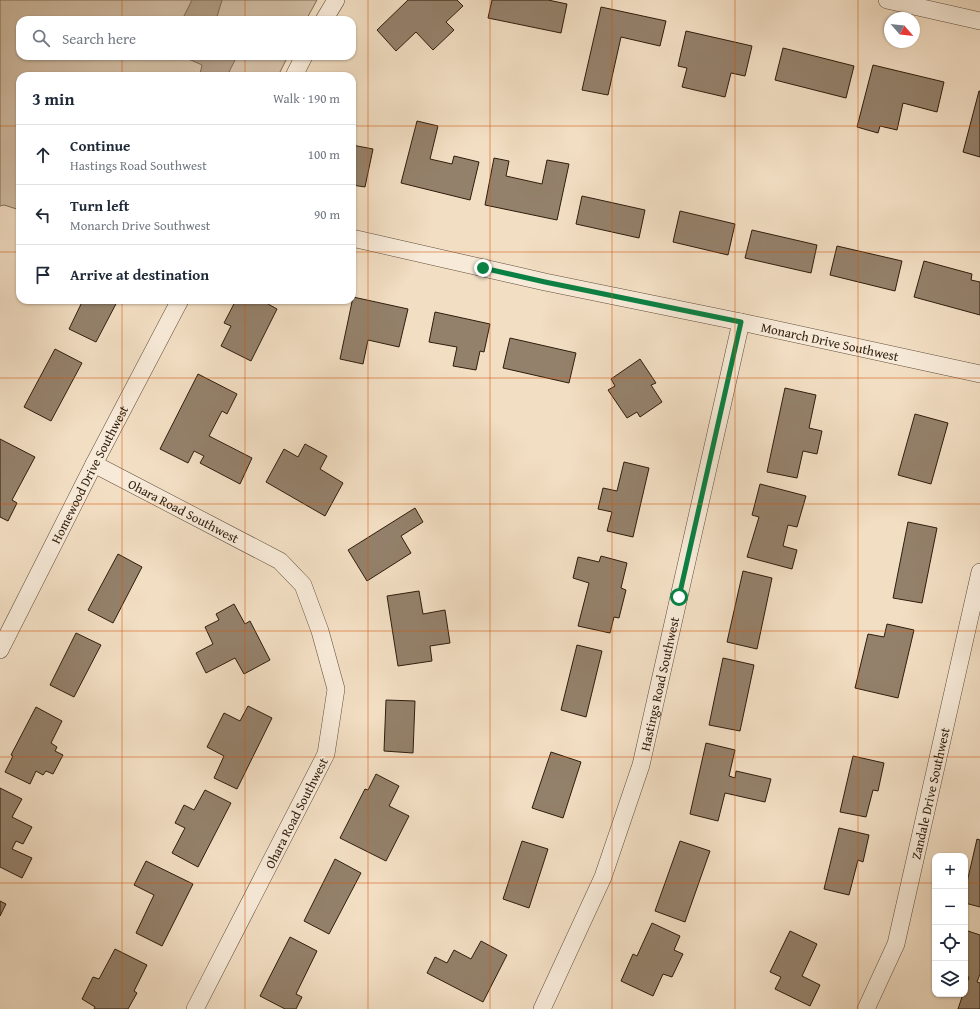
<!DOCTYPE html>
<meta charset="utf-8">
<style>
body{margin:0;font-family:"Gentium Book Plus",serif;background:#f2f2f3;color:#1f2937}
.controls{position:absolute;right:12px;bottom:12px;display:grid;overflow:hidden;border-radius:8px;box-shadow:0 1px 3px #0004}
.controls button{width:36px;height:36px;display:grid;place-items:center;padding:0;border:0;border-bottom:1px solid #e0e1e3;background:#fff;color:#1f2937;font:20px sans-serif}
.compass{position:absolute;left:884px;top:12px;width:36px;height:36px;border-radius:50%;background:#fff;box-shadow:0 1px 3px #0004;rotate:118deg}
.stop{position:absolute;width:12px;height:12px;margin:-9px;border:3px solid #0b8043;border-radius:50%;background:#fff}
.stop.end{background:#0b8043;border-color:#fff;box-shadow:0 1px 4px #0008}
.list{margin:0;padding:0;list-style:none}
h2{display:flex;justify-content:space-between;align-items:center;height:52px;margin:0;padding:0 16px;font-size:17px}
h2 small{font-size:13px;font-weight:400;color:#747a83}
.list li{display:grid;grid-template-columns:26px 1fr auto;gap:12px;align-items:center;box-sizing:border-box;height:60px;padding:0 16px;border-top:1px solid #e0e1e3}
.list b{display:block;font-size:15px;white-space:nowrap}
.list p{margin:0;font-size:13px;white-space:nowrap;color:#747a83}
.list em{font-size:13px;font-style:normal;color:#747a83}
.icon{flex:none;width:22px;height:22px;fill:none;stroke:currentColor;stroke-width:2;stroke-linecap:round;stroke-linejoin:round}
.map{position:relative;flex:none;width:980px;height:1009px;overflow:hidden}
.search{position:absolute;background:#fff;box-shadow:0 1px 3px #0004;left:16px;top:16px;width:340px;height:44px;display:flex;align-items:center;gap:10px;box-sizing:border-box;padding:0 14px;border-radius:12px;color:#747a83;font-size:15px}
.panel{position:absolute;background:#fff;box-shadow:0 1px 3px #0004;left:16px;top:72px;width:340px;height:232px;border-radius:12px}
.map>svg:first-child{display:block}
.green{fill:#d1bda4;stroke:#806d58}
.water{fill:#b09c85;stroke:#7c6955}
.building{fill:#94816b;stroke:#2f1d0c}
.lines{fill:none;stroke-linecap:round;stroke-linejoin:round}
.minor-casing{stroke:#604d3a;stroke-width:18}
.minor{stroke:#f7ead8;stroke-width:17}
.route{stroke:#0b8043;stroke-width:5}
.grid{fill:none;stroke:#d6530c;stroke-width:1;stroke-opacity:0.55}
.labels{text-anchor:middle;stroke-width:4;stroke-linejoin:round;paint-order:stroke}
.street-label{font-size:13px;fill:#2f1d0c;stroke:#f7ead8}
</style>
<div class="map">
<svg width="980" height="1009" viewBox="0 0 980 1009">
<rect width="100%" height="100%" fill="#f2dec3"/>
<filter id="stains"><feTurbulence type="fractalNoise" baseFrequency=".005" numOctaves="4"/><feColorMatrix values="0 0 0 0 .2 0 0 0 0 .09 0 0 0 0 .02 0 0 0 .5 -.17"/></filter>
<radialGradient id="worn" r=".72"><stop offset=".6" stop-color="#630" stop-opacity="0"/><stop offset="1" stop-color="#630" stop-opacity=".3"/></radialGradient>
<path class="green" d="M0 0H317L306 20H20V56H288L278 76H20V210L4 205 0 206Z"/>
<path class="water" d="M192 0H222L216 20H182Z
M182 56H237L227 76H204L200 74 202 65Z"/>
<path class="building" d="M408 0H457L463 6 446 22 454 30 433 50 416 32 396 51 377 30Z
M492 0H548L567 4 561 33 488 18Z
M601 7 666 21 660 46 621 37 608 95 582 90Z
M686 31 752 46 745 76 731 73 725 97 682 87 687 68 678 66Z
M783 48 854 66 846 98 775 80Z
M873 65 944 82 937 112 903 103 897 130 880 126 878 133 857 127Z
M979 91H980V157L963 152Z
M417 121 438 126 430 159 452 164 454 156 479 162 470 200 401 183Z
M352 145 373 149 365 187 352 185Z
M494 158 509 161 506 176 542 184 547 160 569 164 557 220 485 205Z
M582 196 645 210 639 238 576 224Z
M680 211 735 224 728 255 673 242Z
M752 230 817 245 811 273 745 258Z
M837 246 902 261 895 291 830 275Z
M924 261 972 274 971 280 980 282V315L914 297Z
M353 297 408 309 399 347 368 340 363 364 340 359Z
M83 300H118L96 342 69 329Z
M236 300 243 301 244 300H270L268 304 277 309 251 361 221 346 231 326 224 323Z
M435 312 490 324 484 352 480 351 476 370 453 366 457 347 429 342Z
M510 338 576 353 569 383 503 368Z
M55 349 82 363 51 421 24 407Z
M640 359 656 383 651 385 662 402 640 417 637 412 627 418 608 390 615 386 611 379Z
M198 374 237 394 227 414 222 411 209 436 252 458 240 484 200 463 204 456 194 451 188 463 160 449Z
M785 388 816 395 809 428 822 431 817 454 803 451 797 478 767 472Z
M915 414 948 423 931 484 898 475Z
M0 439 35 457 12 500 17 503 8 521 0 517Z
M305 444 327 456 320 469 343 483 325 516 266 482 284 449 298 457Z
M624 462 649 468 633 537 607 531 612 512 598 509 603 488 617 491Z
M760 484 806 496 797 527 788 525 783 546 797 550 792 569 747 557 759 517 752 515Z
M415 508 423 522 401 536 411 553 367 581 348 550Z
M908 522 937 528 922 603 893 598Z
M118 554 142 567 113 623 88 610Z
M601 556 627 563 621 588 626 590 619 618 614 617 610 633 578 626 589 583 573 578 578 557 599 562Z
M743 571 772 578 757 649 727 642Z
M419 591 423 614 445 610 450 643 430 646 432 661 398 666 387 596Z
M234 604 245 624 250 621 270 660 244 674 235 658 206 673 196 653 213 644 205 627 219 620 216 614Z
M887 624 914 630 898 698 855 688 868 634 884 637Z
M76 633 101 645 74 697 50 685Z
M577 645 602 651 586 717 561 710Z
M723 658 754 665 740 731 709 725Z
M386 700 415 701 413 753 384 751Z
M248 706 272 718 237 789 214 778 224 756 207 747 224 713 240 721Z
M36 707 62 721 51 743 57 747 55 751 63 755 53 774 46 771 43 775 36 771 30 784 5 772 13 756 11 755Z
M706 743 735 750 729 776 735 778 736 771 771 779 765 802 725 793 718 821 690 814Z
M551 752 581 762 563 818 532 808Z
M853 756 884 763 878 791 873 790 866 817 840 812Z
M376 774 399 786 389 806 409 816 386 861 340 838 365 789 368 790Z
M0 788 22 799 12 817 32 827 23 844 16 841 12 849 32 858 22 878 0 867Z
M205 790 231 803 198 867 172 853 185 828 175 823 184 805 194 810Z
M839 828 869 835 863 862 858 860 849 895 824 889Z
M977 839 980 840V907L965 903V891Z
M522 841 548 849 529 908 503 899Z
M680 841 710 851 685 922 655 911Z
M335 859 361 873 329 934 304 921Z
M146 861 193 884 162 946 136 933 154 895 134 885Z
M0 901 6 904 0 916Z
M652 923 680 936 674 950 683 954 672 977 663 974 653 996 621 981 633 954 637 956Z
M965 930 980 935V974L977 982 980 983V1009H958L963 994H965V989L969 977 965 975Z
M790 931 817 944 802 976 820 985 810 1006 775 989 781 977 770 972Z
M290 937 317 951 296 994 302 997 296 1009H285L260 996Z
M481 941 507 955 483 1002 427 973 435 957 447 963 454 950 471 959Z
M115 949 147 965 134 991 137 993 128 1009H94L95 1007 82 999 93 977 99 979Z"/>
<g class="lines">
<g class="minor-casing">
<g id="minor">
<path d="M887 0 980 21"/>
<path d="M324 20 336 0"/>
<path d="M294 76 304 56"/>
<path id="s1" d="M352 238 545 282 741 322 980 374"/>
<path id="s2" d="M94 464 280 561 303 585 320 631 336 689 326 754 195 1009"/>
<path id="s3" d="M0 650 94 464 180 300"/>
<path id="s4" d="M542 1009 603 877 641 765 741 322"/>
<path id="s5" d="M866 1009 896 944 980 572"/>
</g>
</g>
<use href="#minor" class="minor"/>
</g>
<g class="lines">
<path class="route" d="M483 268 545 282 741 322 679 597"/>
</g>
<path class="grid" d="M122 0V20M245 0V20M368 0V1009M490 0V1009M612 0V1009M735 0V1009M858 0V1009M122 56V76M245 56V76M0 126H20M352 126H980M0 252H20M352 252H980M122 300V1009M245 300V1009M0 378H980M0 504H980M0 631H980M0 757H980M0 883H935M965 883H980"/>
<g class="labels">
<g class="street-label">
<text dy="5" stroke="none"><textPath href="#s1" startOffset="489">Monarch Drive Southwest</textPath></text>
<text dy="5" stroke="none"><textPath href="#s3" startOffset="197">Homewood Drive Southwest</textPath></text>
<text dy="5" stroke="none"><textPath href="#s2" startOffset="101">Ohara Road Southwest</textPath></text>
<text dy="5" stroke="none"><textPath href="#s4" startOffset="347">Hastings Road Southwest</textPath></text>
<text dy="5" stroke="none"><textPath href="#s5" startOffset="226">Zandale Drive Southwest</textPath></text>
<text transform="translate(296 813) rotate(-63)" y="5">Ohara Road Southwest</text>
</g>
</g>
<rect width="100%" height="100%" filter="url(#stains)"/>
<rect width="100%" height="100%" fill="url(#worn)"/>
</svg>
<div class="controls">
<button>+</button>
<button>−</button>
<button><svg class="icon" aria-label="locate" viewBox="0 0 24 24"><circle cx="12" cy="12" r="6"/><path d="M12 2v4M12 18v4M2 12h4M18 12h4"/></svg></button>
<button><svg class="icon" aria-label="layers" viewBox="0 0 24 24"><path d="M12 4l9 5-9 5-9-5zM3 14l9 5 9-5"/></svg></button>
</div>
<svg class="compass" viewBox="-18 -18 36 36"><path d="M0-13l5 13h-10z" fill="#e53935"/><path d="M0 13l5-13h-10z" fill="#747a83"/></svg>
<div class="stop" style="left:679px;top:597px"></div>
<div class="stop end" style="left:483px;top:268px"></div>
<div class="search"><svg class="icon" aria-label="search" viewBox="0 0 24 24"><circle cx="10" cy="10" r="6"/><path d="M15 15l6 6"/></svg>Search here</div>
<section class="panel">
<h2>3 min<small>Walk · 190 m</small></h2>
<ul class="list">
<li><svg class="icon" aria-label="ahead" viewBox="0 0 24 24"><path d="M12 20V5M6 11l6-6 6 6"/></svg><div><b>Continue</b><p>Hastings Road Southwest</p></div><em>100 m</em></li>
<li><svg class="icon" aria-label="left" viewBox="0 0 24 24"><path d="M17 20v-9H6M10 6l-5 5 5 5"/></svg><div><b>Turn left</b><p>Monarch Drive Southwest</p></div><em>90 m</em></li>
<li><svg class="icon" aria-label="arrive" viewBox="0 0 24 24"><path d="M6 21V4h12l-3 4 3 4H6"/></svg><div><b>Arrive at destination</b></div></li>
</ul>
</section>
</div>
